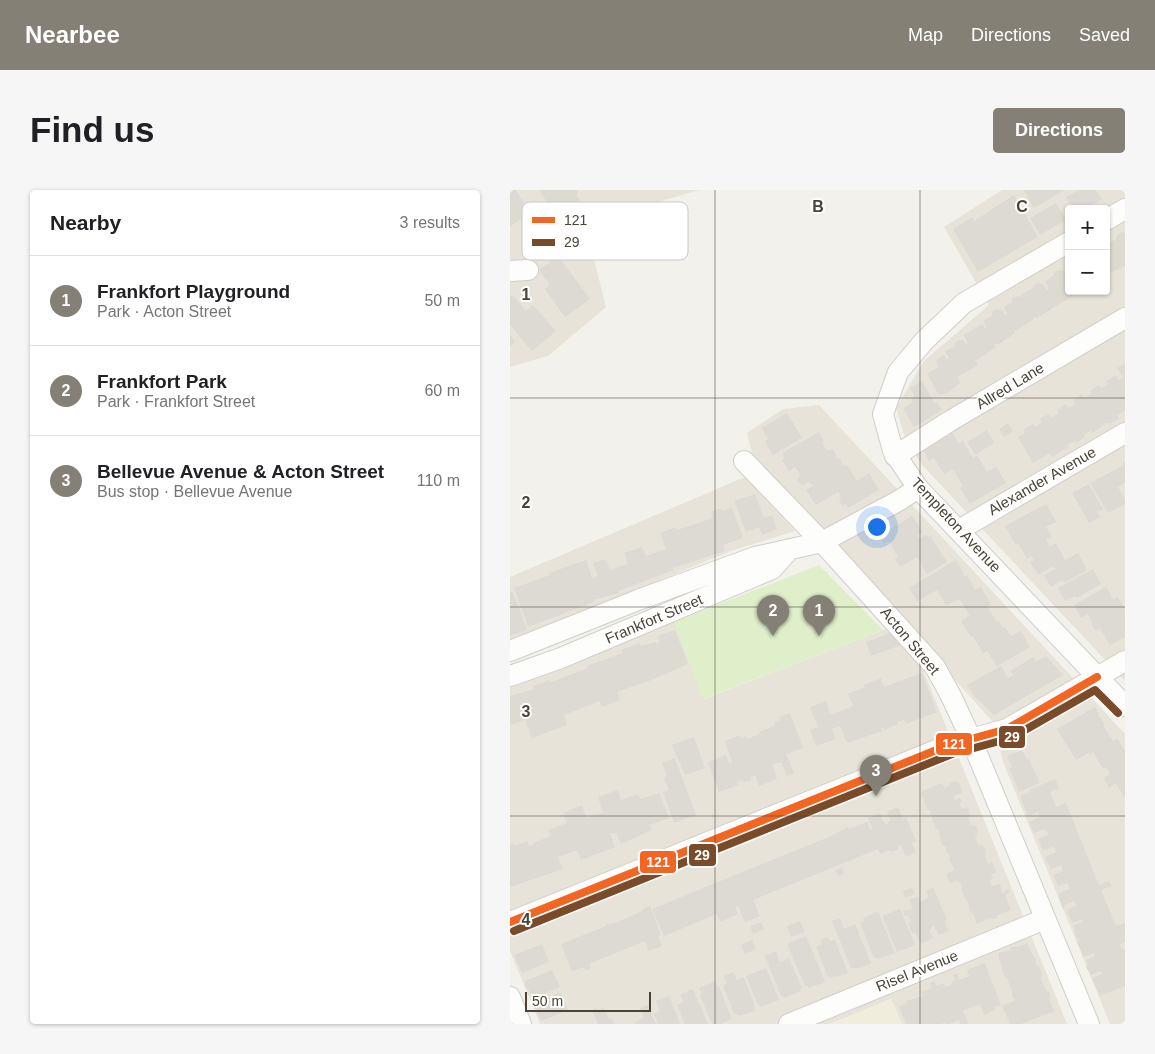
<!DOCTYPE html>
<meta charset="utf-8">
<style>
body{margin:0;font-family:Arial,sans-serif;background:#f6f6f6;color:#202124}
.controls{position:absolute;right:15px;top:15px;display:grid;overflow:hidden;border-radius:5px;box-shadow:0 1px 4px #0004}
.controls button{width:45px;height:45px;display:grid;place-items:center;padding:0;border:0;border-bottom:1px solid #e0e0e0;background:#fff;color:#202124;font:25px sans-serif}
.scale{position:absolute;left:15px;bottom:12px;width:126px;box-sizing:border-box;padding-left:5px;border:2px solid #4a4336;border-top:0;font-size:14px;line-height:18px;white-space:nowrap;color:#4a4336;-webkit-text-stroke:4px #fff;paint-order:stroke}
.you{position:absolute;left:366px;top:336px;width:18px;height:18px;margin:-12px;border:4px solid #fff;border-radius:50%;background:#1a73e8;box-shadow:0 0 0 8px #1a73e833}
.badge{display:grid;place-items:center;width:32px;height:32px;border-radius:50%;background:#858075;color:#fff;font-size:16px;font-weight:700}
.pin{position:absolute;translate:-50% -41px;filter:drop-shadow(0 1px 2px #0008)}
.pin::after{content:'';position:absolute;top:26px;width:18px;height:15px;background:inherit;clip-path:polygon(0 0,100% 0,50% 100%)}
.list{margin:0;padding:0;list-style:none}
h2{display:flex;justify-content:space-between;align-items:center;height:65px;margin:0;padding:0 20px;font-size:21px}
h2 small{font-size:16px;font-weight:400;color:#757577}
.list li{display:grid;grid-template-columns:32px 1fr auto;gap:15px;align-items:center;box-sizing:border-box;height:90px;padding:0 20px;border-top:1px solid #e0e0e0}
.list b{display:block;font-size:19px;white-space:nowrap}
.list p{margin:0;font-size:16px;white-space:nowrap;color:#757577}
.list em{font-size:16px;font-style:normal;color:#757577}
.map{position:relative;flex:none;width:615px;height:834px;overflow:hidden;border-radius:5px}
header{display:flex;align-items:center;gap:30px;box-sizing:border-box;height:70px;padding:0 25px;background:#858075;color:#fff}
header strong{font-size:24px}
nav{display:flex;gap:28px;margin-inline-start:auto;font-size:18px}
.intro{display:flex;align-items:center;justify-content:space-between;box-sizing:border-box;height:120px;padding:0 30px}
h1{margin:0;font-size:35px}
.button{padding:12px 22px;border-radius:5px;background:#858075;color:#fff;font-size:18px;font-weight:700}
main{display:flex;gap:30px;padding:0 30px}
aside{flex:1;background:#fff;border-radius:5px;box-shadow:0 1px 4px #0004}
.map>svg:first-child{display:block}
.residential{fill:#e7e3d8;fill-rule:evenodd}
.education{fill:#f1eddd}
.green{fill:#deefc9}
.building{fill:#dcdad3}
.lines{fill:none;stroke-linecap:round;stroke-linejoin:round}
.minor-casing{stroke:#d0cec8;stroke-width:22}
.minor{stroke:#fdfdfc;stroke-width:20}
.bus-1-casing{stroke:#fff;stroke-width:11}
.bus-2-casing{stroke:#fff;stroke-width:11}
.bus-1{stroke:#f26522;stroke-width:8}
.bus-2{stroke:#7a4b2a;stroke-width:8}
.grid{fill:none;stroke:#4a4336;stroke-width:1;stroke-opacity:0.55}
.labels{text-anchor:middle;stroke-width:4;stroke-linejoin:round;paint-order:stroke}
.street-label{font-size:15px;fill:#4a4336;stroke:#fff}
.key{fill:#fff;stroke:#c9c7c3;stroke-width:1}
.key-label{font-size:14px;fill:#4a4336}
.grid-label{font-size:16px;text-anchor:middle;font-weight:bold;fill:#4a4336;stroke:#fff;stroke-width:4;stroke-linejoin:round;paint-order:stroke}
.line-badge{stroke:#fff;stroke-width:2}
.badge-label{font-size:14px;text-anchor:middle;font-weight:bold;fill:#fff}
</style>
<header>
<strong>Nearbee</strong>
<nav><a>Map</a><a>Directions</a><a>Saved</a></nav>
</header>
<div class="intro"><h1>Find us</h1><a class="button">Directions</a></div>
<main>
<aside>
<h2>Nearby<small>3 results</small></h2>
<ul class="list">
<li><span class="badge">1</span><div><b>Frankfort Playground</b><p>Park · Acton Street</p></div><em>50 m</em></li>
<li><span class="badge">2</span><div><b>Frankfort Park</b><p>Park · Frankfort Street</p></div><em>60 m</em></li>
<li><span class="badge">3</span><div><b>Bellevue Avenue &amp; Acton Street</b><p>Bus stop · Bellevue Avenue</p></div><em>110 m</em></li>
</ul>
</aside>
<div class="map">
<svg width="615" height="834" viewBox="0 0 615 834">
<rect width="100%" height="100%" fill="#f2f1eb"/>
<path class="residential" d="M0 0H189L75 33 96 117 38 166 0 177Z
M492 0H615V491L413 276 396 251 386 218 414 171 479 115 434 37ZM559 19H596V101H559Z
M309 215 615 544V834H600L493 572 484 533 243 267 237 243 273 219Z
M235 287 285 341 221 361 0 452V387Z
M164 432 194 509 376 439 411 475 557 834H392L381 809 320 834H30L0 761V497Z"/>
<path class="education" d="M381 809 392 834H320Z"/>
<path class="green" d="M309 375 373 440 193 509 164 432Z"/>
<path class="building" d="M4 0H6L19 21 32 13 44 32 28 42 18 25 0 36V2Z
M29 0H68L67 6 70 10 61 24 46 26Z
M514 0H555L524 18Z
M569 0H586L592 9 575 19H563L556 7Z
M504 5 528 47 468 82 443 39 463 27 464 31Z
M546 13 556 30 530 45 520 28Z
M612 42 615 43V76L596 85V60L600 58 598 54 606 49 607 45Z
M48 66 80 109 55 127 35 99 40 95 29 80Z
M549 80 554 81 557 87 559 86V101H572V103H567L527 128 524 127V129L512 137 504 141 505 143 492 152 488 154H484L486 157 467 170H465L468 175 447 187 450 193 437 203 429 205 417 184 429 177 426 170 434 165 437 170 439 168 435 161 444 157 445 153 449 150H453L456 154 458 153 454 145 472 134 475 139 477 138 473 131 482 126V122L487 119 492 120 495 125 497 123 494 117 502 113V109L507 106 512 107 511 105 523 98 524 95 528 93 533 94 537 100 539 99 535 91 543 86 544 83Z
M3 105 16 121 23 115 46 141 22 161 0 135V107Z
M0 145 5 152 0 156Z
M615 174V221L607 225 609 229 599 234 598 232 582 243 581 240 574 245 575 247 566 253 565 251 557 255 559 257 542 267 540 263 523 273 508 247 515 243 513 240 523 234 525 237 532 232 530 229 539 224 541 228 549 223 547 220 556 214 558 218 565 214 563 210 572 204 574 208 582 204 580 201 589 195 591 198 598 194 596 191 606 185 609 190 613 187 607 178Z
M412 191 425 214 427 213 432 220 404 237 393 218 401 214 403 207 404 205 400 198Z
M277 223 292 248 263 265 255 251 258 249 252 238Z
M498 233 503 241 494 247 489 239Z
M440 238 449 254 453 251 463 268 467 265 477 282 486 277 496 293 460 314 450 298 453 296 443 279 434 284 424 268 419 271 410 255Z
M477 240 484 253 465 265 457 252Z
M309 242 314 251 312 252 317 261 321 259 324 260 327 269H330L333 275 338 276 347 291 359 283 369 300 338 318 336 314 332 316 329 310 331 308 328 302 306 315 296 300 303 296 299 292 294 295 290 294 287 290 290 284 285 277 279 281 272 270 275 269 272 263Z
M615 272V293L608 297 615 309V314L598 323 580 293 614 275 613 273Z
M579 294 593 319 587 322 590 327 579 333 562 303Z
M245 304 254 328 262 325 267 339 252 345 249 337 236 342 224 311Z
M536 314 546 332 536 337 542 347 536 350 540 356 546 353 555 370 568 363 577 380 554 393 552 390 541 397 534 385 545 379 543 376 528 385 520 372 524 370 521 366 517 369 508 353 505 354 495 336Z
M211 318 212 321 222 318 233 348 213 355 215 361 163 378 164 380 108 401 109 403 83 410 84 412 18 437 4 398 40 385 39 383 76 370 82 388 88 386 83 373 96 369 100 380 118 374 115 363 132 357 136 366 156 359 150 343 165 337 167 340 203 328 201 322Z
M402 326 413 342 407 345 409 349 416 344 418 347 420 346 437 372 417 384 407 367 390 377 385 369 388 367 379 352 373 353 369 346Z
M446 370 454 384 452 385 454 387 457 385 465 400 471 397 481 414 477 416 487 432 489 431 493 438 495 437 501 446 511 441 520 457 487 476 477 461 473 463 463 446 461 447 451 431 460 426 450 409 436 415 427 400 407 411 399 398Z
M583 379 591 394 566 408 565 406 555 411 548 398Z
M596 397 603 409 608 407 615 419V447L600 455 590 438 585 441 578 424 571 428 564 415Z
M3 402 17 440 0 446V403Z
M165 440 178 474 144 489 107 502 110 510 92 517 90 511 54 525 57 535 22 548 15 530 0 535V506L24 499 23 496 40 490 41 492 78 478 77 476 113 463 111 460 130 453 131 456 145 452 146 454 150 452 147 446Z
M380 443 389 451 391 455 361 466 356 452Z
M536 466 553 485 484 525 464 506 457 495 491 476 498 488 503 485 501 481 523 467 525 472Z
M412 483 427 522 396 534 394 530 387 532 388 534 374 540 373 537 371 538 372 541 337 553 330 536 322 539 326 549 306 556 300 540 308 537 300 517 316 511 321 525 343 516 338 504 355 497 354 495 371 488 374 497Z
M585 517 589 524 588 525 595 534 593 535 603 551 607 548 615 561V608L606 593 599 598 594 588 600 584 596 577 593 579 583 562 580 564V562L566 570 547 539Z
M280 523 293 558 276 564 284 583 277 586 271 572 262 575 267 589 249 596 245 585 240 587 241 590 233 593V590L227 592 228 595 209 602 198 572 216 565 219 573 222 572 215 551 230 545 231 548 236 546 237 549 250 544 249 542 266 535 264 532 270 530 269 527Z
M184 547 195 578 175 585 162 555Z
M512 560 517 570 519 569 530 593 509 602 499 578 502 577 497 566Z
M165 568 186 625 164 633 153 602 159 600 154 588 157 586 152 573Z
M545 589 549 598 540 602 546 617 556 613 589 695 599 691 602 696 591 700 606 736 615 733V752L610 754 612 760 615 759V796L590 806 582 788 592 784 591 781 581 785 576 777 578 774 576 770 585 766 584 763 574 767 567 752 570 750 565 746 564 735 573 732 572 729 562 733 557 720 566 716V714L564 711 555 715 553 719 548 706 551 702 560 699 557 693 548 696 543 685 553 681 551 675 541 679 535 667 546 662 545 660 544 656 533 661 528 649 539 645 535 639 524 643 519 632 530 627 528 622 518 626 510 606 520 602 519 600Z
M446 591 450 594 452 603 444 606 445 610 450 608 452 612 449 613 452 619 458 617 461 626 458 627 461 635 466 636 468 640 467 645 465 646 468 656 471 654 474 657 476 660 475 665 478 674 482 672 486 682 481 684 483 688 480 691 482 696 489 694 491 697 492 704 498 699 500 702 495 705 501 720 488 725 485 729 480 728 467 734 464 725 459 720V715L452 702V696L447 690 440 693 436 684 445 680 439 670 440 666 436 661V657L432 655 428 639H426L419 620 415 616 414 609 411 605 412 601 432 593 434 598 439 596 440 593Z
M108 600 111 610 128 604 131 609 149 603 159 628 140 635 142 640 111 654 106 643H100L105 657 71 670 67 660 48 667 53 679 0 697V655L4 654 5 656 17 651 19 656 24 654V653L40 646 38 640 57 633 53 623 72 615 76 628 93 622 88 607Z
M388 617 393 628 396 627 406 651 402 653 406 662 396 667 391 655 388 656 389 659 381 662 380 660 370 664 368 659 243 710 250 726 235 732 228 716 225 717 228 724 210 732 207 724 154 746 142 719 321 646 338 637 339 639 357 632 360 640 363 639 358 628 370 623 375 635 378 634V632L380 630 377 622Z
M332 677 334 684 328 686 325 680Z
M423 697 437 730 434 731 439 741 429 745 424 736 421 737 422 738 419 740 423 748 411 754 405 742 402 743 398 733 401 732 398 725 395 726 393 721 403 719 399 710 408 706 410 712 419 708 416 701Z
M402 698 405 704 395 708 393 701Z
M140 716 151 745 148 746 152 756 139 761 135 751 79 774 81 778 75 781 74 777 62 781 51 754 96 736 97 734 105 733 132 721 131 720Z
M390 719 405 755 387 762 372 726Z
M368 721 385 763 367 769 366 767 364 768 350 733 354 731 353 728Z
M330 728 334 739 345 734 361 773 350 778H341L322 731Z
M290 731 295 742 281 747 277 736Z
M251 732 254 739 243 744 240 736Z
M296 746 315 792 298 798 297 795 295 796 277 754Z
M318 747 320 751 325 750 338 783 327 787 326 786 321 788 320 786 318 787 306 757 312 754 311 750Z
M242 750 246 759 235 764 231 755Z
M517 753 522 764 526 770 525 774 530 778 532 785 531 789 536 801 539 802 540 805 539 809 544 821 511 834H500L492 816 506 810 503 808 502 801 497 788 494 785 488 765 489 763 500 760 501 757H507Z
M32 754 39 772 12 783 4 765Z
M266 761 270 772 279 768 292 798 290 799 291 801 274 808 273 806H271L255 766Z
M475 773 491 815 484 817 485 820 474 825 470 814 453 821 458 834H450L449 830 439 834H436V832L431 834H396L389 816 397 813 396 811 413 806 411 802 422 798 420 793 424 791 426 796 434 793 435 797 442 794 441 792 445 790 443 785 447 783 449 790 459 786 457 780Z
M256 778 269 810 251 817 250 814 248 815 236 786Z
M42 780 50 797 22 809 18 799 15 797V791Z
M223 782 227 790 234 787 245 816H244L245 821 228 826 226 823 224 824 213 795 217 794 214 786Z
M205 791 208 797H209L222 829 210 834H202L190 805 192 804 189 798Z
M183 799 198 834H175L167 815 174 812 170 805Z
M51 802 58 820 31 831 23 813Z
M159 806 170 834H148L144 824 150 821 146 811Z
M138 815 146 834H126L125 832 134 828 130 818Z
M87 818 88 821 94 818 99 829 102 828 104 834H88L82 820Z"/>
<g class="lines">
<g class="minor-casing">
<path id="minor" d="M596 30 615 19
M559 52 454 113 415 150 388 182 373 224 383 261 408 298 615 516
M0 81 18 80
M385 266 440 231 615 128
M234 271 312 352 425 477 441 506 461 549 579 834
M449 340 615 243
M0 461 128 410 245 367 312 352 390 310 408 298
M0 486 51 468 262 379 280 359
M0 732 439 555 497 539 615 471
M0 807 11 834
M279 834 535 729"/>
</g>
<use href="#minor" class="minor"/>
<g class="bus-1-casing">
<path id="bus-1" d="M0 732 439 555 497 539 587 487"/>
</g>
<g class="bus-2-casing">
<path id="bus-2" d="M4 741 442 564 501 548 585 500 608 523"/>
</g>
<use href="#bus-1" class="bus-1"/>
<use href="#bus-2" class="bus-2"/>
</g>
<path class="grid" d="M205 0V834M410 0V834M0 208H615M0 417H615M0 626H615"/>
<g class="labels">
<g class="street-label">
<text transform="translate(500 196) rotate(-31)" y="5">Allred Lane</text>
<text transform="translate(532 291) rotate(-30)" y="5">Alexander Avenue</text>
<text transform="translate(446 335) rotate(47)" y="5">Templeton Avenue</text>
<text transform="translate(144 429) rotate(-23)" y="5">Frankfort Street</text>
<text transform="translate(400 451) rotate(50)" y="5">Acton Street</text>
<text transform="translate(407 781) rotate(-22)" y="5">Risel Avenue</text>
</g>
</g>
<rect x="12" y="12" width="166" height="58" rx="8" class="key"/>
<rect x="22" y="27" width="23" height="6" fill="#f26522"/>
<rect x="22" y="49" width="23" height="7" fill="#7a4b2a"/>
<g class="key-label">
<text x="54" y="35">121</text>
<text x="54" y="57">29</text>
</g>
<g class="grid-label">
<text x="308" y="22">B</text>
<text x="512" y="22">C</text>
<text x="16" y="110">1</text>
<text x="16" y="318">2</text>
<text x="16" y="527">3</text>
<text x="16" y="735">4</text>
</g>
<g class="line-badge">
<rect x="488" y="535" width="28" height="24" rx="5" fill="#7a4b2a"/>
<rect x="425" y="542" width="38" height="24" rx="5" fill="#f26522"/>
<rect x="178" y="653" width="29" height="24" rx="5" fill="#7a4b2a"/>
<rect x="129" y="660" width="38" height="24" rx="5" fill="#f26522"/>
</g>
<g class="badge-label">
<text x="502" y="552">29</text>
<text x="444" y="559">121</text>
<text x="192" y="670">29</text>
<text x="148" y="677">121</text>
</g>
</svg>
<div class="controls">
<button>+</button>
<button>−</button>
</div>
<div class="scale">50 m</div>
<div class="you"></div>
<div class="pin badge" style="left:309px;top:446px">1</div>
<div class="pin badge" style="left:263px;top:446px">2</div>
<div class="pin badge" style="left:366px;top:606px">3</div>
</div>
</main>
